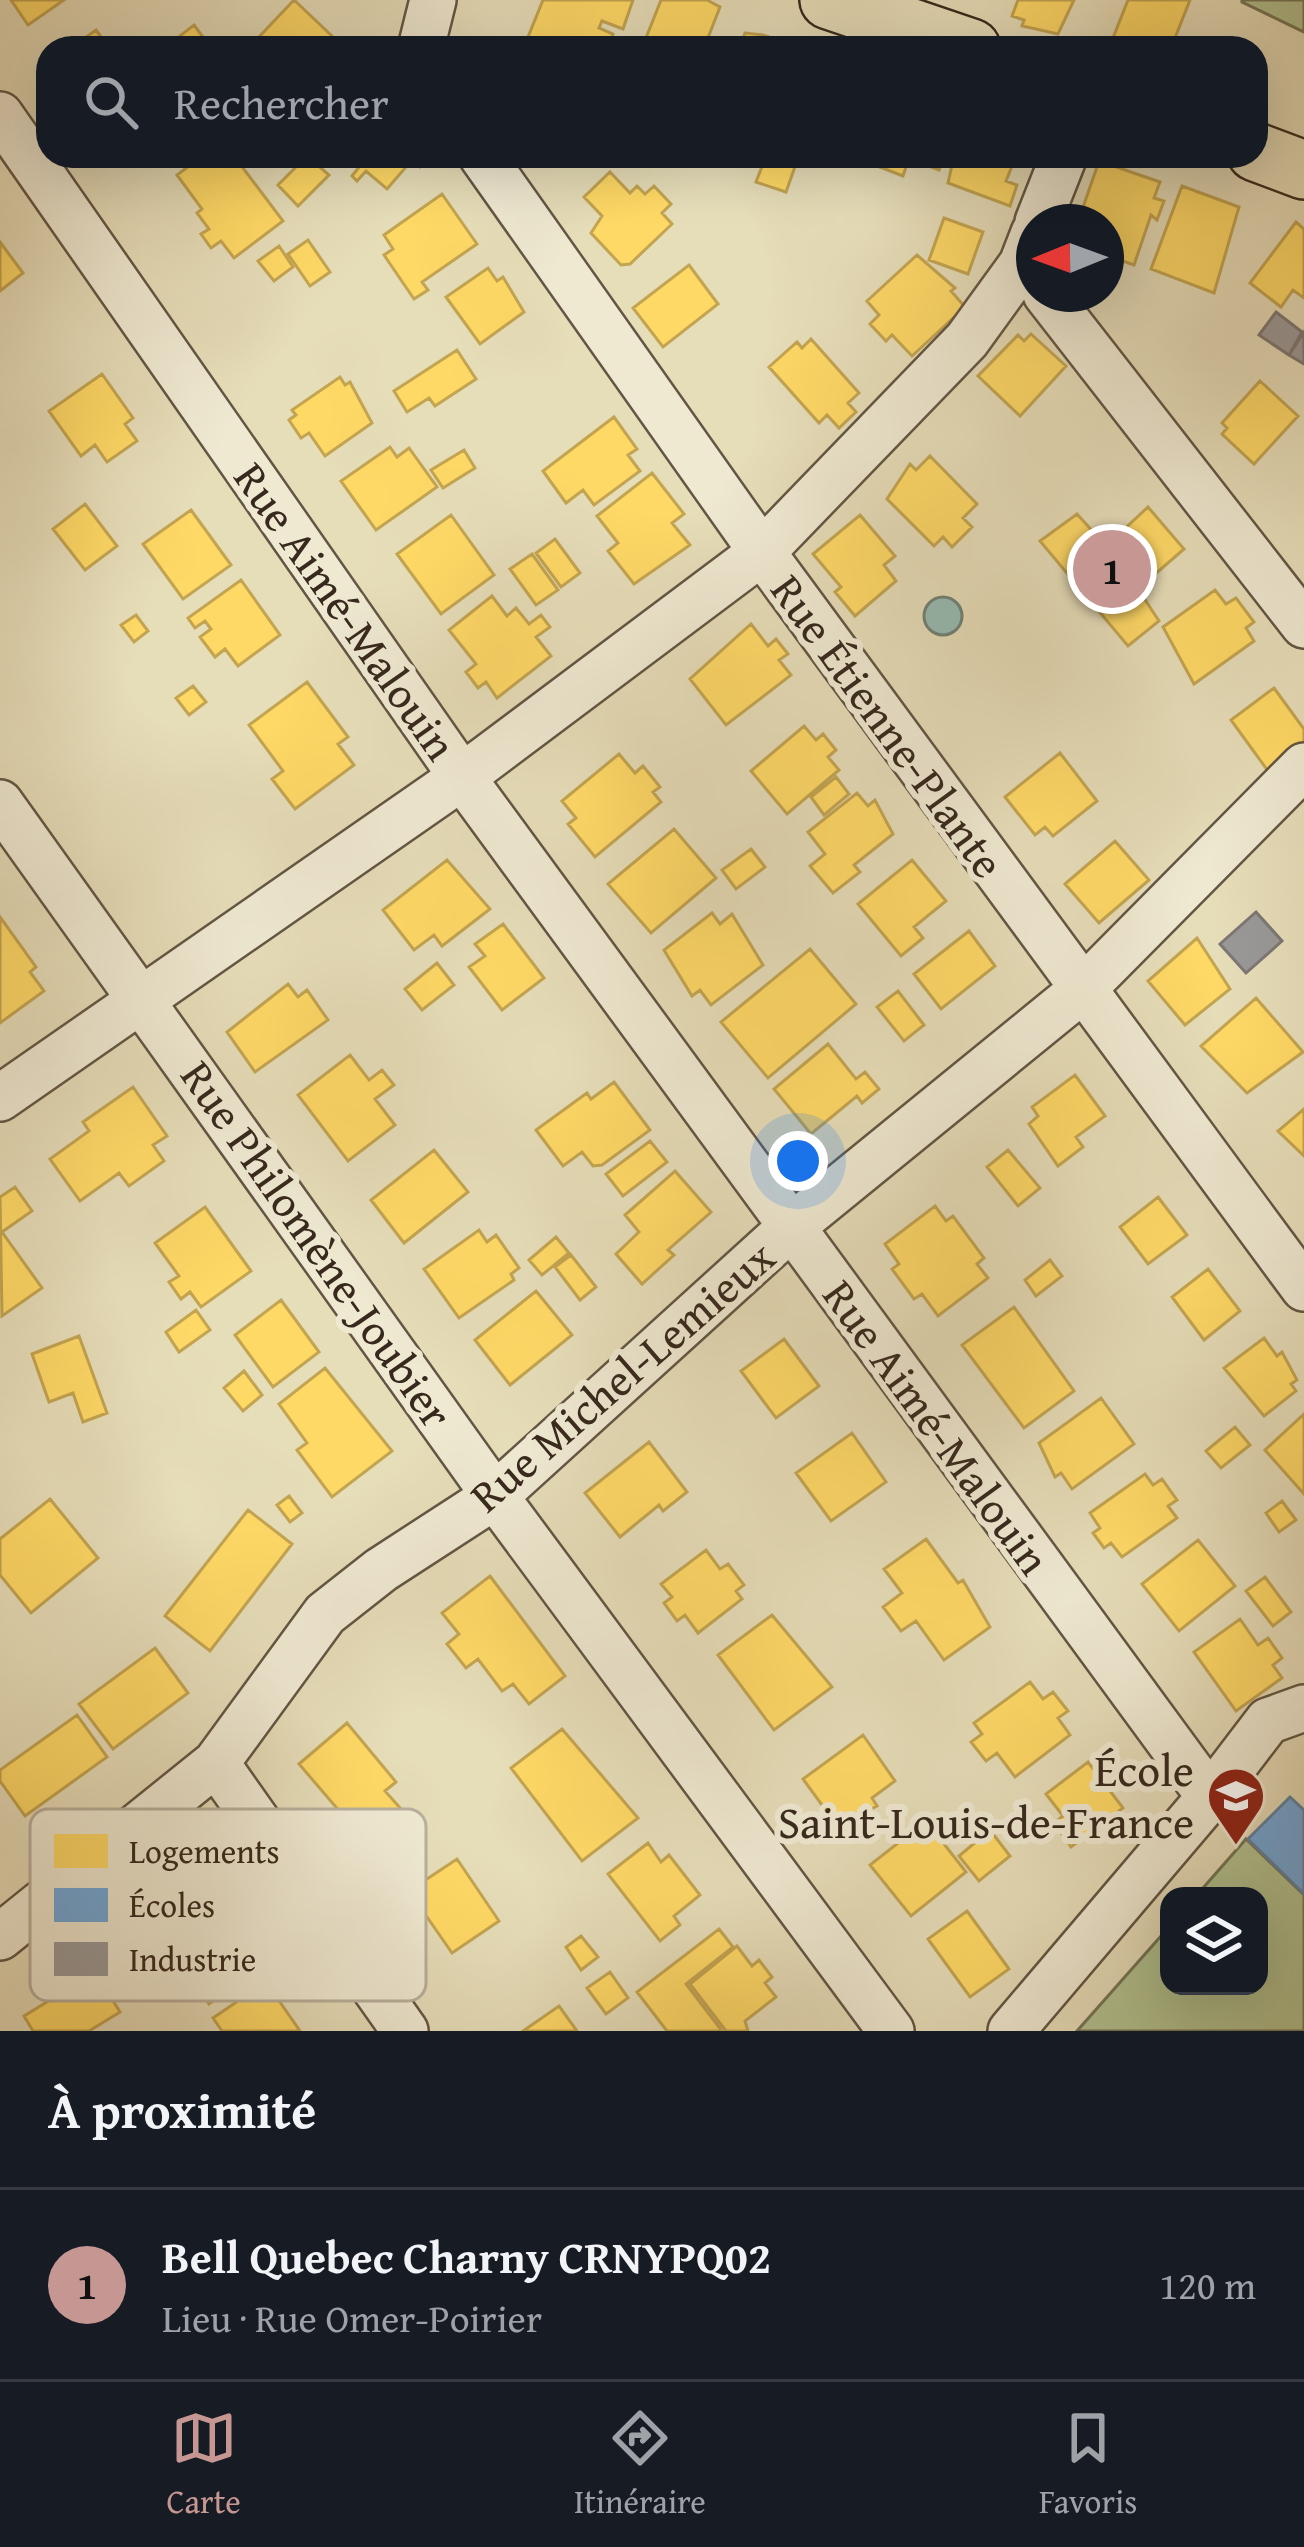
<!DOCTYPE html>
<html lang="fr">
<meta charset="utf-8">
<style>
body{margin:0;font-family:"Gentium Book Plus",serif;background:#242831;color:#f1f3f6}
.controls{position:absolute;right:36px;bottom:36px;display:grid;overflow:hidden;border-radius:24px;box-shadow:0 12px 48px #0002}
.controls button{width:108px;height:108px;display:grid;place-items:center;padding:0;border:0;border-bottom:3px solid #363941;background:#171b24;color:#f1f3f6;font:60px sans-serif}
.compass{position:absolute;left:1016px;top:204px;width:108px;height:108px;border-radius:50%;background:#171b24;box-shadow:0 12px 48px #0002;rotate:269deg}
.you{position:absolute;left:798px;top:1161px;width:42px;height:42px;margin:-30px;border:9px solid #fff;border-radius:50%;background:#1a73e8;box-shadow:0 0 0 18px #1a73e833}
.badge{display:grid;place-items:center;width:78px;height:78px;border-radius:50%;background:#c59692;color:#111;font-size:39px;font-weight:700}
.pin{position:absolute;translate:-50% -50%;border:6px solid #fff;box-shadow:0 3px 12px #0006}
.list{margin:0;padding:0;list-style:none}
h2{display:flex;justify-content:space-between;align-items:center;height:156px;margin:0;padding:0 48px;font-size:51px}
h2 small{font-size:39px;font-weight:400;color:#9ea1a6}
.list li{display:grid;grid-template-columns:78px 1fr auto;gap:36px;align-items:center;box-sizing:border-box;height:192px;padding:0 48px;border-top:3px solid #363941}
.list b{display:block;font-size:45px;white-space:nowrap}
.list p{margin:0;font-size:39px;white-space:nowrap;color:#9ea1a6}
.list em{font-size:39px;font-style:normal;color:#9ea1a6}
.icon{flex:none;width:66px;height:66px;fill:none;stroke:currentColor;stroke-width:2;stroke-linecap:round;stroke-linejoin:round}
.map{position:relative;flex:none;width:1304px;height:2031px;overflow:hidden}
.search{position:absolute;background:#171b24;box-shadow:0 12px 48px #0002;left:36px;right:36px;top:36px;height:132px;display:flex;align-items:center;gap:30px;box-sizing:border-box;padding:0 42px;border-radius:36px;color:#9ea1a6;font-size:45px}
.sheet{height:348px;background:#171b24}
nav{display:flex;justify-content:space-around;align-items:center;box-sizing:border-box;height:168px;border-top:3px solid #363941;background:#171b24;font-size:33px;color:#9ea1a6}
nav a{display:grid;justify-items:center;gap:6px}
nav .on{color:#c59692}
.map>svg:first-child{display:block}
.green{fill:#b2c291;stroke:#747657;stroke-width:3}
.water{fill:#96bbb3;stroke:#708177;stroke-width:3}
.homes{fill:#ffd966;stroke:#c3a450;stroke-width:3}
.schools{fill:#6fa8dc;stroke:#5e82a3;stroke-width:3}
.industry{fill:#999;stroke:#7c7774;stroke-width:3}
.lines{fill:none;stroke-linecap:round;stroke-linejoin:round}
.minor-casing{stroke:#635644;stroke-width:50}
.major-casing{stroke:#37291d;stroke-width:62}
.minor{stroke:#efe9d2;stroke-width:45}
.major{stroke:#e6ddb9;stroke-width:57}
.labels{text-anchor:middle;stroke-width:12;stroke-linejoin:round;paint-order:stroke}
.street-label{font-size:45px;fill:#37291d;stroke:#efe9d2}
.poi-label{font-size:45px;fill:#37291d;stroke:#efe9d2;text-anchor:end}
.key{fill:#efe9d2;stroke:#b8af9c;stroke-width:3}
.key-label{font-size:33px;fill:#37291d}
</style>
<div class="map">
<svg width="1304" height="2031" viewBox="0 0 1304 2031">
<rect width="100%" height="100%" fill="#e6ddb9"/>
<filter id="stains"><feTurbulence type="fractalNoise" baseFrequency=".00167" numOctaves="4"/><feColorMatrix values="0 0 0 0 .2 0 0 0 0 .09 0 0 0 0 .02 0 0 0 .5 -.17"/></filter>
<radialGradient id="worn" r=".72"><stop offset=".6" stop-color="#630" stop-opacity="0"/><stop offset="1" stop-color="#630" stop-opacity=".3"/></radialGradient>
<path class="green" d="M1304 0V32L1242 2V0Z
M1246 1839 1304 1895V2031H1077L1169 1927V1986H1259V1896H1196Z"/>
<path class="water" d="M924 616a19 19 0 1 1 38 0a19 19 0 1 1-38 0Z"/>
<path class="homes" d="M11 0H64L28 25Z
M294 0 332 36 320 48H266L257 39Z
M543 0H633L623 29 602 21 599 28 613 34 608 48 594 43 592 48H529L526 42Z
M661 0H707L720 7 704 48H642Z
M1018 0H1074L1058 34 1022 26 1024 20 1012 16Z
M1128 0H1190L1171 48H1138L1113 38Z
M194 25 211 48H170L168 45Z
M96 30 109 48H71Z
M745 33 763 35 787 43 784 48H740Z
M202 156H234L283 221 234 258 221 241 211 248 201 234 209 229 197 213 202 209 177 175Z
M307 156 329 175 298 206 278 185Z
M349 156H430L420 167 412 160 387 189 366 171 357 181 352 176 360 166Z
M766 156 797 161 786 192 756 182Z
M874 156H945L939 170 909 158 903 176 872 164Z
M954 156H1016L1006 181 1017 185 1010 206 948 183Z
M1099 161 1160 182 1154 198 1164 201 1157 220 1151 215 1134 265 1106 255V222H1078Z
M610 172 630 193 637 186 645 194 654 186 671 204 662 213 672 224 630 264 621 265 591 233 602 216 584 197Z
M1182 186 1239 207 1214 293 1151 269Z
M442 194 477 244 422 282 428 290 414 299 384 255 393 249 384 235Z
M944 218 983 232 968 274 929 260Z
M1296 222 1304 229V298L1293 290 1281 307 1250 283Z
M308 240 330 272 310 286 288 254Z
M0 242 23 273 0 291Z
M279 246 293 267 274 281 258 261Z
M917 255 955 288 951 291 965 307 912 356 892 335 886 341 870 324 879 315 867 301Z
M689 265 718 304 663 347 633 308Z
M488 268 497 281 503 277 524 312 480 344 446 297Z
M1031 334 1066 366 1020 416 978 376 1018 335 1024 341Z
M811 339 859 393 848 403 856 412 839 428 827 415 819 423 769 367 797 342 802 348Z
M457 350 476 379 435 406 429 398 407 412 394 391Z
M102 374 133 418 125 424 137 441 107 462 95 445 81 456 49 411Z
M340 377 345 385 350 382 372 423 325 456 309 433 301 438 289 420 296 415 292 410Z
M1260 381 1298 416 1254 464 1222 434 1227 428 1222 423Z
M614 417 637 449 628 455 640 471 594 505 583 490 566 503 543 471Z
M390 447 397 457 409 448 437 487 376 530 341 481Z
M464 450 475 468 443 488 431 470Z
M930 456 977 504 963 518 972 527 952 547 943 537 934 546 887 499 910 464 916 470Z
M652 473 684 514 672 523 690 545 634 584 608 551 618 543 597 516Z
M85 504 117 546 85 570 53 529Z
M1148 507 1184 549 1138 589 1159 621 1128 646 1040 541 1077 514 1106 546Z
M191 510 231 565 183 599 143 544Z
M451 515 494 575 441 614 397 554Z
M860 515 895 556 884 565 896 581 855 616 835 592 841 587 813 554Z
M555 539 580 573 561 587 536 553Z
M532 554 558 590 536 605 510 569Z
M241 580 280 635 238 666 225 649 215 657 200 637 211 629 205 621 195 628 188 618Z
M1215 590 1226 604 1236 598 1254 622 1246 628 1254 641 1194 684 1163 627Z
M492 596 507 616 516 608 529 624 541 615 550 627 536 637 551 656 497 698 486 682 478 688 466 672 476 664 449 630Z
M136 615 148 631 134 642 121 625Z
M751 624 768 646 776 639 788 654 779 660 791 675 726 725 690 679Z
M307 682 348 737 338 744 354 765 295 809 272 779 283 771 249 725Z
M193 686 206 702 189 715 176 698Z
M1274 688 1304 729V745L1268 771 1231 720Z
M804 726 816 740 823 734 836 750 828 757 839 770 787 814 751 771Z
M1060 753 1097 801 1053 836 1045 827 1035 835 1005 797Z
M619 754 635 773 643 766 660 787 653 792 661 802 595 857 568 824 576 818 562 801Z
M836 777 849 794 824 815 811 797Z
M857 793 868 806 875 800 893 834 854 865 860 872 833 893 810 866 825 854 808 832Z
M674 829 716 878 651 933 608 884Z
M1115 841 1149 880 1099 923 1065 884Z
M751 849 765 867 736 889 722 870Z
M447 860 490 909 442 946 434 935 414 950 383 910Z
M912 860 946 901 914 927 923 938 901 956 858 904Z
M712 913 720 924 732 914 763 965 711 1005 700 990 692 996 664 950Z
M0 917 36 967 30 972 44 991 0 1023Z
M503 924 544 978 502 1010 469 967 485 956 475 944Z
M969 931 995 966 941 1009 914 974Z
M1197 938 1230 989 1185 1025 1148 981Z
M810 949 856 1004 768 1078 721 1022Z
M437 963 454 985 422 1010 405 989Z
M288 984 298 997 307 990 328 1020 255 1072 227 1032Z
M898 991 924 1025 904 1041 877 1007Z
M1256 998 1303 1052 1247 1093 1201 1046Z
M828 1044 856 1079 865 1072 879 1089 862 1103 857 1096 811 1134 774 1089Z
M350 1055 369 1080 382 1070 394 1085 375 1099 395 1125 348 1161 298 1095Z
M1075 1075 1105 1116 1076 1137 1083 1147 1058 1166 1029 1124 1038 1116 1032 1107Z
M614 1082 650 1130 602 1165 593 1166 582 1152 563 1166 536 1130 587 1093 591 1099Z
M133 1087 167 1136 153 1145 164 1161 129 1186 119 1173 80 1201 50 1159 89 1131 83 1122Z
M1304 1109V1156L1278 1131Z
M650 1141 667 1162 623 1196 606 1174Z
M434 1150 468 1192 404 1243 371 1200Z
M1008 1150 1040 1188 1018 1206 987 1167Z
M675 1171 711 1212 668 1250 674 1255 642 1284 616 1254 639 1232 625 1215Z
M15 1187 32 1211 2 1232 42 1288 2 1316 0 1197Z
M1158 1197 1187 1235 1148 1264 1120 1227Z
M935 1206 946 1221 953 1216 984 1258 977 1264 988 1278 938 1316 922 1294 914 1299 892 1269 899 1264 885 1244Z
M205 1207 251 1271 201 1307 190 1292 181 1299 169 1282 179 1276 155 1243Z
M479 1230 487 1242 496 1235 519 1268 511 1274 514 1280 459 1318 424 1269Z
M556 1237 569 1253 542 1275 529 1260Z
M571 1255 596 1287 580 1300 555 1267Z
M1050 1260 1062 1276 1036 1296 1025 1280Z
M1208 1269 1240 1311 1204 1340 1172 1297Z
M536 1291 572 1335 510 1385 475 1340Z
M281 1300 319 1352 273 1387 235 1335Z
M1014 1307 1074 1391 1024 1428 962 1345Z
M196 1310 210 1330 179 1352 166 1332Z
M79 1336 107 1413 83 1422 73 1393 49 1402 32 1354Z
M1264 1338 1277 1356 1282 1352 1297 1380 1291 1384 1296 1391 1264 1416 1224 1368Z
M784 1339 819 1386 776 1418 741 1371Z
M325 1368 392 1451 332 1497 297 1450 307 1443 279 1404Z
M244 1371 262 1395 243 1411 224 1388Z
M1101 1398 1134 1444 1072 1489 1061 1473 1055 1477 1039 1443Z
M1304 1414V1494L1265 1450Z
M1235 1427 1250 1445 1221 1468 1206 1451Z
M852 1433 886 1482 831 1521 796 1473Z
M649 1442 687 1492 663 1511 659 1505 620 1537 585 1493Z
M1145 1474 1153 1485 1162 1479 1177 1500 1168 1506 1177 1518 1122 1557 1111 1543 1104 1548 1093 1533 1100 1528 1090 1513Z
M289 1496 302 1513 290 1522 277 1505Z
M50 1499 98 1558 31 1613 0 1575V1539Z
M1282 1501 1296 1520 1279 1532 1266 1513Z
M248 1510 292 1544 210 1651 165 1616Z
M926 1539 958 1583 963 1580 990 1627 944 1660 916 1621 901 1631 883 1607 902 1593 884 1569Z
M1198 1540 1235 1586 1179 1631 1142 1584Z
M706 1550 720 1569 728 1564 744 1585 736 1591 742 1599 698 1633 685 1615 677 1621 664 1603 672 1597 661 1584Z
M490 1576 565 1676 529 1704 513 1684 502 1691 478 1659 466 1668 447 1644 459 1634 442 1613Z
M1265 1577 1291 1612 1273 1626 1246 1591Z
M772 1615 832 1687 774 1730 718 1655Z
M1240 1619 1258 1645 1268 1638 1282 1658 1273 1665 1282 1678 1236 1711 1194 1652Z
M155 1648 188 1693 113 1749 79 1704Z
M1030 1682 1043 1699 1053 1692 1068 1711 1058 1718 1070 1735 1015 1777 997 1753 986 1761 971 1742 982 1734 974 1723Z
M77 1715 107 1757 25 1816 0 1781V1770Z
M347 1723 396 1782 385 1791 402 1810 365 1841 299 1764Z
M562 1729 638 1818 582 1861 511 1768Z
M863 1735 895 1781 872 1798 877 1806 838 1827 803 1779Z
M1088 1762 1123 1808 1071 1847 1054 1823 1063 1816 1046 1794Z
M926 1821 966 1872 911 1916 870 1865Z
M990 1830 1010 1856 979 1881 959 1856Z
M648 1843 661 1862 669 1855 700 1895 674 1916 680 1925 660 1941 608 1874Z
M457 1859 499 1921 452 1953 409 1891Z
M196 1882 257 1969 209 2004 182 1968 162 1983 126 1933Z
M967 1911 1009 1969 970 1997 928 1939Z
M719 1929 733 1947 686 1984 722 2031H667L637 1992Z
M581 1936 598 1957 581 1970 566 1947Z
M737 1946 752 1966 759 1960 772 1977 765 1983 776 1997 745 2021 748 2031H726L690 1984Z
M610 1972 628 1998 606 2014 587 1988Z
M266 1982 300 2031H222L213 2018Z
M78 1983 85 1994 102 1983 120 2012 89 2031H33L24 2016Z
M559 2006 577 2031H523Z"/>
<path class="schools" d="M1290 1797 1304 1810V1894L1248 1839Z"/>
<path class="industry" d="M1276 312 1302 332 1289 355 1259 335Z
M1304 332V364L1289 355Z
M1256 912 1282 941 1246 973 1220 944Z"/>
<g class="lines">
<g class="minor-casing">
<path id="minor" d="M421 48 433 0
M0 115 462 777 1210 1797
M482 156 762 552 1304 1288
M1038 222 1064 156
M1046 294 1304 625
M0 803 495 1496 891 2031
M0 1098 462 777 762 552 967 340 1022 264 1034 233
M216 1763 405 2031
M0 1937 216 1763 325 1614 381 1570 495 1496 790 1228 1082 990 1304 766
M1011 2031 1210 1797 1268 1721 1304 1708"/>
</g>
<g class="major-casing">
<path id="major" d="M829 0 971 48
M1256 152 1304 170"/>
</g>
<use href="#minor" class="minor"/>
<use href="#major" class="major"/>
</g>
<defs>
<g id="school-pin" transform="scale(3)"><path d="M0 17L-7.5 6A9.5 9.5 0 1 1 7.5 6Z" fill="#8f2418" stroke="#efe9d2"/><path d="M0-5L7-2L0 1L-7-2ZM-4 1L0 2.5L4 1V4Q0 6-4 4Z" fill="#fff"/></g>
</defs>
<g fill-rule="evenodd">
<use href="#school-pin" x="1236" y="1796"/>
</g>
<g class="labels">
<g class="street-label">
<text transform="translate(346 611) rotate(55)" y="16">Rue Aimé-Malouin</text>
<text transform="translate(888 726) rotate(54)" y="16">Rue Étienne-Plante</text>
<text transform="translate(317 1244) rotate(55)" y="16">Rue Philomène-Joubier</text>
<text transform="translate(622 1376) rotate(-41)" y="16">Rue Michel-Lemieux</text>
<text transform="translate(937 1427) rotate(54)" y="16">Rue Aimé-Malouin</text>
</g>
<g class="poi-label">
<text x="1194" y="1786">École<tspan x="1194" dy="52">Saint-Louis-de-France</tspan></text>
</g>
</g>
<rect x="30" y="1809" width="396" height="192" rx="18" class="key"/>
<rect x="54" y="1834" width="54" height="34" fill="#ffd966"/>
<rect x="54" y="1888" width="54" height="34" fill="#6fa8dc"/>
<rect x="54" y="1942" width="54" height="34" fill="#999"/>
<g class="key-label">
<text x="129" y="1863">Logements</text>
<text x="129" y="1917">Écoles</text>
<text x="129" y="1971">Industrie</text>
</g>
<rect width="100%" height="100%" filter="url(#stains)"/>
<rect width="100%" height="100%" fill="url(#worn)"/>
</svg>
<div class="controls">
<button><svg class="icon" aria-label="layers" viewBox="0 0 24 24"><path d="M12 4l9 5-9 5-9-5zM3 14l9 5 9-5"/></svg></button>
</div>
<svg class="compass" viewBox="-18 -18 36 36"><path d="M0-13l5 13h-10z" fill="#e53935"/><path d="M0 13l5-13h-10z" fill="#9ea1a6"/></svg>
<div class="you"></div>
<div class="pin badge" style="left:1112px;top:569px">1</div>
<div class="search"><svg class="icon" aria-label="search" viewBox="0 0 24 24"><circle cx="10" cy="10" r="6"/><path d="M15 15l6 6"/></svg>Rechercher</div>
</div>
<section class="sheet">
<h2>À proximité<small></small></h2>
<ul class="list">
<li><span class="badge">1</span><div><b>Bell Quebec Charny CRNYPQ02</b><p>Lieu · Rue Omer-Poirier</p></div><em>120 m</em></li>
</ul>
</section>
<nav>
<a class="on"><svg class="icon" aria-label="map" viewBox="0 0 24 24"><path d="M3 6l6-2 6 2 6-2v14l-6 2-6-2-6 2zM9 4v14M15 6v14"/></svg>Carte</a>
<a><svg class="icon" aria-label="directions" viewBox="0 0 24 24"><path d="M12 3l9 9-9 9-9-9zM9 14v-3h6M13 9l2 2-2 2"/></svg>Itinéraire</a>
<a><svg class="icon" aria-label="saved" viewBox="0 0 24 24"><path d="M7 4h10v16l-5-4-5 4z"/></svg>Favoris</a>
</nav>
